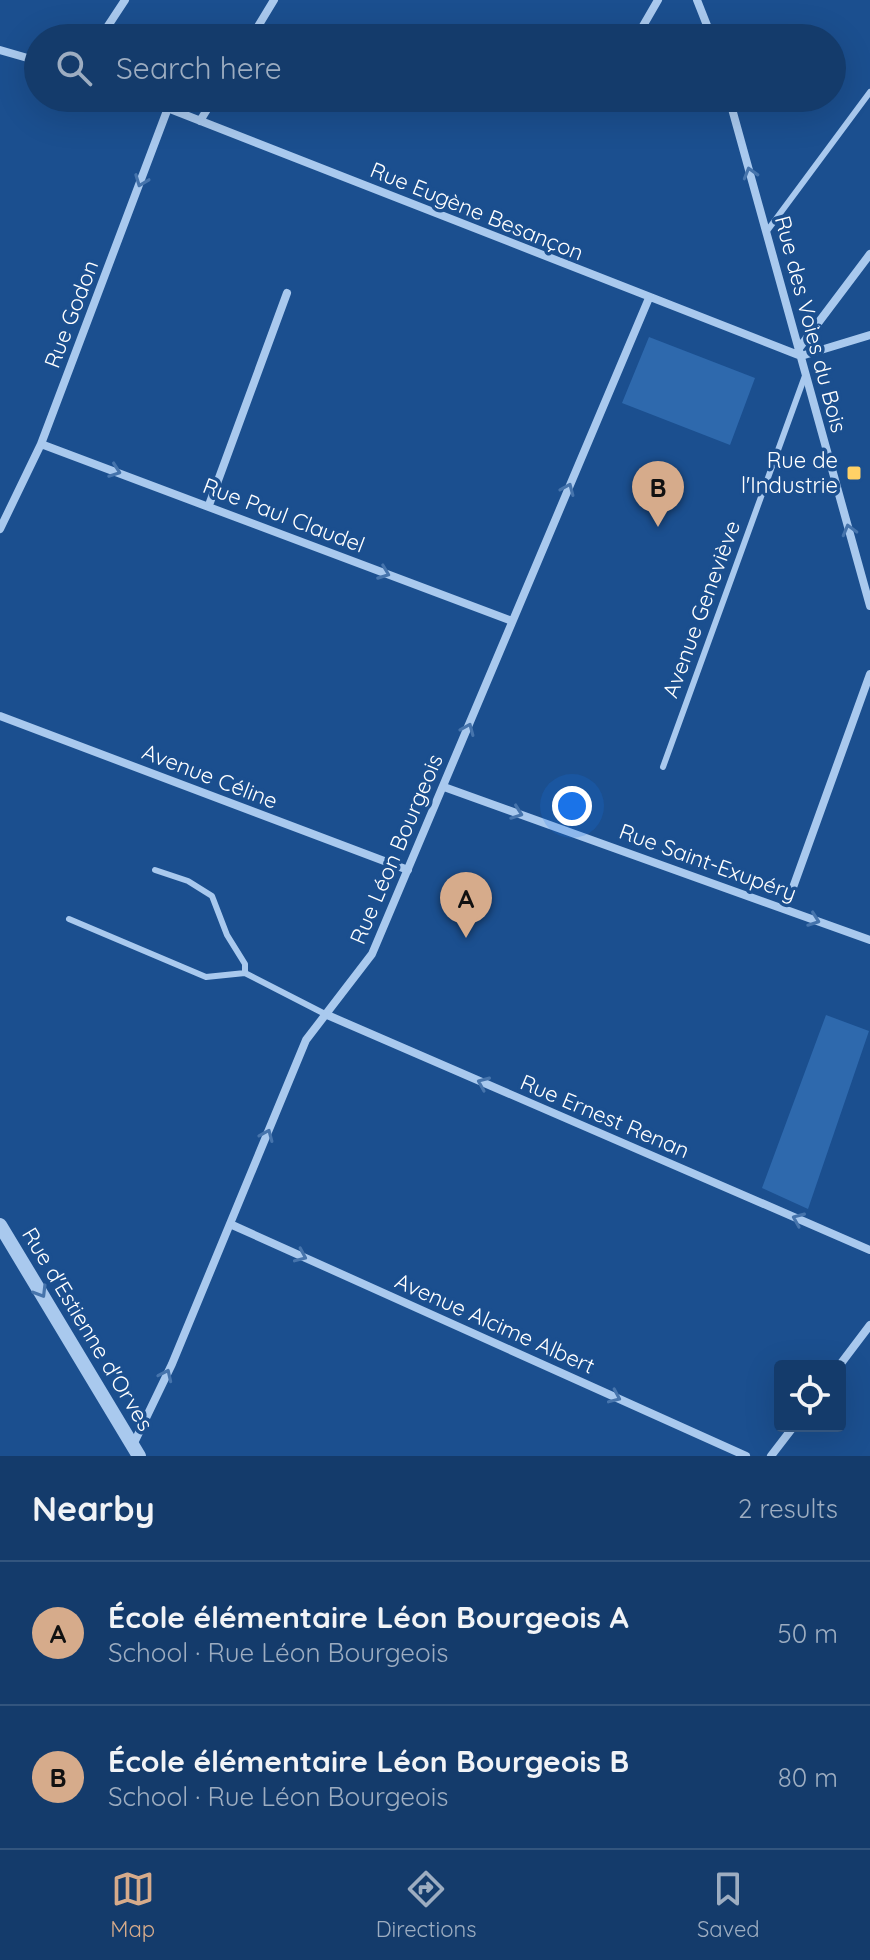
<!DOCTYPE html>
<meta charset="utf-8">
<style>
body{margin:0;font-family:Quicksand,sans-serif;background:#214673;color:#f1f3f6}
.controls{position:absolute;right:24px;bottom:24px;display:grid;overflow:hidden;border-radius:8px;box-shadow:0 8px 32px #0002}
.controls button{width:72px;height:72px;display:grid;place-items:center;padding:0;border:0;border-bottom:2px solid #33557e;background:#143b6b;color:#f1f3f6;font:40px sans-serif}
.you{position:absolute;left:572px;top:806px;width:28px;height:28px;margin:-20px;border:6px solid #fff;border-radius:50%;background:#1a73e8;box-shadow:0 0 0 12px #1a73e833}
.badge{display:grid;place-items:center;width:52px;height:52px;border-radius:50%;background:#d6ab8b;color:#111;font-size:26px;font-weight:700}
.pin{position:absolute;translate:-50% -66px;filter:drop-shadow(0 2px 4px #0008)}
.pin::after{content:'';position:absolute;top:42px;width:28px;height:24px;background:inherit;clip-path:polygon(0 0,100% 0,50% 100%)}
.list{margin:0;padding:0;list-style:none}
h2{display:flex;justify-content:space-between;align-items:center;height:104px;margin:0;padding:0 32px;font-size:34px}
h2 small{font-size:26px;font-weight:400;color:#9dadc1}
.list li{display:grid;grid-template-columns:52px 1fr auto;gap:24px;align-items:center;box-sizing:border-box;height:144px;padding:0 32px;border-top:2px solid #33557e}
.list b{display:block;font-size:30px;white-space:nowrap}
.list p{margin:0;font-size:26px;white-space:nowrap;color:#9dadc1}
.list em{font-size:26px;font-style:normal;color:#9dadc1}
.icon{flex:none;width:44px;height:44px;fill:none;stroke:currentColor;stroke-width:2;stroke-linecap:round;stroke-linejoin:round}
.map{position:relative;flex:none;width:870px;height:1456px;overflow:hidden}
.search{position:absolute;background:#143b6b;box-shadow:0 8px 32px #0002;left:24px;right:24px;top:24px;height:88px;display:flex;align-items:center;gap:20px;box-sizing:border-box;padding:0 28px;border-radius:44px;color:#9dadc1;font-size:30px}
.sheet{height:392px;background:#143b6b}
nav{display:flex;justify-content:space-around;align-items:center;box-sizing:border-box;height:112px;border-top:2px solid #33557e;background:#143b6b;font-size:22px;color:#9dadc1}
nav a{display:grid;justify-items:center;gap:4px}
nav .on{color:#d6ab8b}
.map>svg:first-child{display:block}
.green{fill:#2e69ad}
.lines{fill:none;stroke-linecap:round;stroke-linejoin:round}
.service{stroke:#a9c9ee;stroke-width:6}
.minor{stroke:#a9c9ee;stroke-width:8}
.tertiary{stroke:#a9c9ee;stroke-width:14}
.oneway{stroke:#4674ac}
.poi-dot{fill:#ffd166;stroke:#1b4f8f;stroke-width:3}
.labels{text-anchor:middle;stroke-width:7;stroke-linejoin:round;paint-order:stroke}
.street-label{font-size:22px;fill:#fff;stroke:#1b4f8f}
.poi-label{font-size:22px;fill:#fff;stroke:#1b4f8f;text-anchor:end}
</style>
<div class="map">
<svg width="870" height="1456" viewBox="0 0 870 1456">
<rect width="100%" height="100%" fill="#1b4f8f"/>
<path class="green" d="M649 337 755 378 730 445 622 403Z
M826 1015 869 1031 808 1209 762 1188Z"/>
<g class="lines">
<path class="service" d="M767 231 870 92
M663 767 806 373
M155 870 188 881 212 896 227 935 245 964V973
M69 919 206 977 245 973 325 1014"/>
<path class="minor" d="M697 0 712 38
M100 38 125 0
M251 38 274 0
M636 38 658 0
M0 50 38 61
M142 98 801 356
M729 98 870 606
M200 121 214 98
M800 347 870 254
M801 356 870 335
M41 444 512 621
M209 505 287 293
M0 529 41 444 168 108
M0 716 408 870
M444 787 870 940
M791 893 870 674
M325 1014 870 1250
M230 1224 746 1456
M839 1366 870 1325
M133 1445 172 1364 306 1040 372 954 649 298
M771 1456 794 1426"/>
<path class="tertiary" d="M0 1225 139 1456"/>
</g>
<defs><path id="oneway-chevron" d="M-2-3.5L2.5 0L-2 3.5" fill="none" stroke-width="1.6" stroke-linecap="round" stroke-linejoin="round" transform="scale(2)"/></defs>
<g class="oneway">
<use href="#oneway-chevron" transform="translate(750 173) rotate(-106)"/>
<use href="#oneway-chevron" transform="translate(141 181) rotate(111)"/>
<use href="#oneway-chevron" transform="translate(115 471) rotate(20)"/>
<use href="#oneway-chevron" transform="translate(568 489) rotate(-67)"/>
<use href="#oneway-chevron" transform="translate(849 530) rotate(-105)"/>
<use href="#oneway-chevron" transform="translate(384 573) rotate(21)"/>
<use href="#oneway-chevron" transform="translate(468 729) rotate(-67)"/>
<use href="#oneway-chevron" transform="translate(517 813) rotate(20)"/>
<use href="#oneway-chevron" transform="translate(814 920) rotate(20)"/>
<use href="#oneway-chevron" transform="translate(483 1083) rotate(-157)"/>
<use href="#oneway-chevron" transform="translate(267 1135) rotate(-67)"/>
<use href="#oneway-chevron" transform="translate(798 1219) rotate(-157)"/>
<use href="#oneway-chevron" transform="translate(301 1256) rotate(24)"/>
<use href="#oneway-chevron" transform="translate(41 1292) rotate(59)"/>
<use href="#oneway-chevron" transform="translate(166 1375) rotate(-65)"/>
<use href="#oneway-chevron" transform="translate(615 1397) rotate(24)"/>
</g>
<rect class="poi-dot" x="846" y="465" width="16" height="16" rx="4"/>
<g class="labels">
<g class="street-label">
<text transform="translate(477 211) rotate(22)" y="8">Rue Eugène Besançon</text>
<text transform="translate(71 314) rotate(-69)" y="8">Rue Godon</text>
<text transform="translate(811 324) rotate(75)" y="8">Rue des Voies du Bois</text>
<text transform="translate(284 515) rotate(21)" y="8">Rue Paul Claudel</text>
<text transform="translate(701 609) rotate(-70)" y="8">Avenue Geneviève</text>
<text transform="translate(210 776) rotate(21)" y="8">Avenue Céline</text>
<text transform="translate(396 849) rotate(-67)" y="8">Rue Léon Bourgeois</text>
<text transform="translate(708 862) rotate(20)" y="8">Rue Saint-Exupéry</text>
<text transform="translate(605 1116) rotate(23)" y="8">Rue Ernest Renan</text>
<text transform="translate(495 1323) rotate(24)" y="8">Avenue Alcime Albert</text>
<text transform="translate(88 1329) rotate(59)" y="8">Rue d'Estienne d'Orves</text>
</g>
<g class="poi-label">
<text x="838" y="468">Rue de<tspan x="838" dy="25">l'Industrie</tspan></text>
</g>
</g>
</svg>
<div class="controls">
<button><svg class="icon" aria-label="locate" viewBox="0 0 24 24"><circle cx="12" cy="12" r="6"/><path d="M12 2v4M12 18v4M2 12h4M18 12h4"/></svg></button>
</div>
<div class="you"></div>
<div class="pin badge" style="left:466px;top:938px">A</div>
<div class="pin badge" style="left:658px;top:527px">B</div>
<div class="search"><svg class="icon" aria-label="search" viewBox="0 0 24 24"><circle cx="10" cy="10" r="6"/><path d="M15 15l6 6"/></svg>Search here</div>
</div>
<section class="sheet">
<h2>Nearby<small>2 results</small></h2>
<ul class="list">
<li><span class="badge">A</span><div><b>École élémentaire Léon Bourgeois A</b><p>School · Rue Léon Bourgeois</p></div><em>50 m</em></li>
<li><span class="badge">B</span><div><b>École élémentaire Léon Bourgeois B</b><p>School · Rue Léon Bourgeois</p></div><em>80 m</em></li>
</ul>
</section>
<nav>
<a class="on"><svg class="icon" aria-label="map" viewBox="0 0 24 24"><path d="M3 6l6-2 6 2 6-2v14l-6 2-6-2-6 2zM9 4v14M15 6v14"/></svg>Map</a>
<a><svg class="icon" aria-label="directions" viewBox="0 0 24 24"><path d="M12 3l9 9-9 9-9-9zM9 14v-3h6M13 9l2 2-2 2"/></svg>Directions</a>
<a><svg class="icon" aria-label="saved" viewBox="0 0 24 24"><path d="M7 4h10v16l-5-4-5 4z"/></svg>Saved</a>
</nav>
